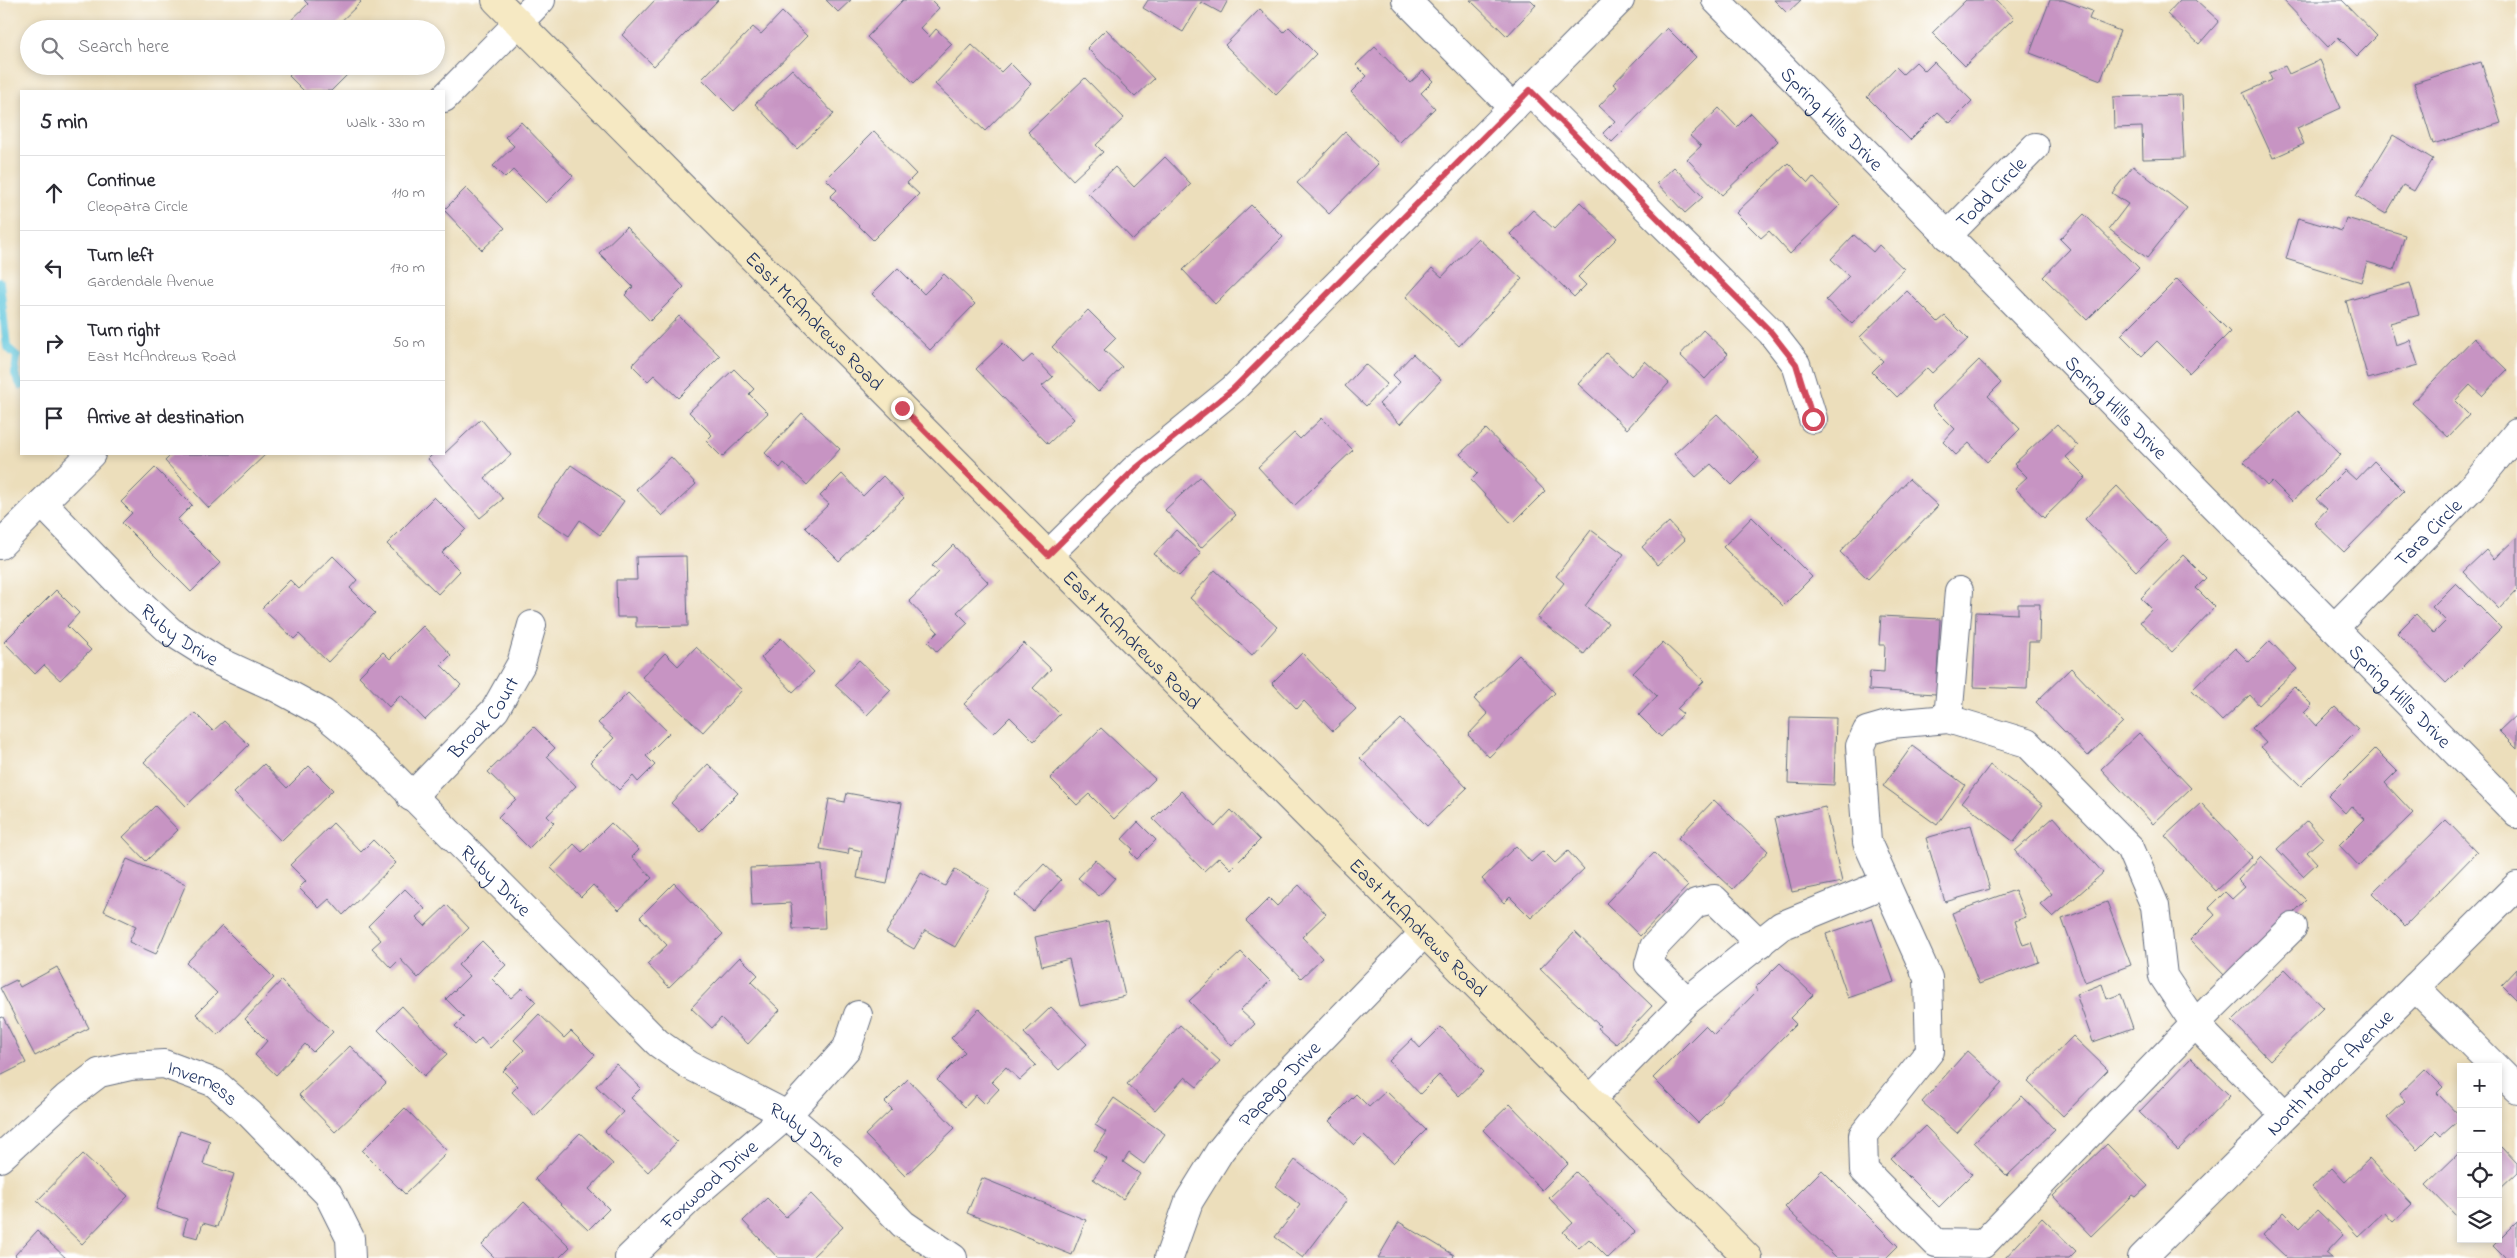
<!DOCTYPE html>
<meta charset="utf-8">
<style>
body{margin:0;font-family:"Indie Flower",sans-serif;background:#f2f2f3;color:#2b2b33}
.controls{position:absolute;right:15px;bottom:15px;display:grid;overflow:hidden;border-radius:0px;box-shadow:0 2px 8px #0003}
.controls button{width:45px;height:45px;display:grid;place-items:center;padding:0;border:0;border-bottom:1px solid #e1e1e2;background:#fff;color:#2b2b33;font:25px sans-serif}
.stop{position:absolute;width:15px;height:15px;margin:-11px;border:4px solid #d1495b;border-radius:50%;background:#fff}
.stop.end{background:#d1495b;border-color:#fff;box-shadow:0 1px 5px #0008}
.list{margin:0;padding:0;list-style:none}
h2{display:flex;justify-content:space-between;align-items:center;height:65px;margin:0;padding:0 20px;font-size:21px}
h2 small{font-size:16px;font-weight:400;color:#7c7c81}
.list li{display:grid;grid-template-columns:32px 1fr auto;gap:15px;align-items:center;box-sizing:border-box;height:75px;padding:0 20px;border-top:1px solid #e1e1e2}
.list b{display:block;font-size:19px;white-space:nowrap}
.list p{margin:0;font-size:16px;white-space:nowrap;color:#7c7c81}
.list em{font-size:16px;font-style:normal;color:#7c7c81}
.icon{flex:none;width:28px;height:28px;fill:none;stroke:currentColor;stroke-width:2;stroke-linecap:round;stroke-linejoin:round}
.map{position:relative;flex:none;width:2517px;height:1258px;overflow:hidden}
.search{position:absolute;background:#fff;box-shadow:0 2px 8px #0003;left:20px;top:20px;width:425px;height:55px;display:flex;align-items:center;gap:12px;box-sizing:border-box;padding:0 18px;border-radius:28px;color:#7c7c81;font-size:19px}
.panel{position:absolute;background:#fff;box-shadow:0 2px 8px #0003;left:20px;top:90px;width:425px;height:365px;border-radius:0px}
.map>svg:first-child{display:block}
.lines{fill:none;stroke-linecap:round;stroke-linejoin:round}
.stream{stroke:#5fc6dc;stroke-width:8}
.building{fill:#c794c3}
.minor-casing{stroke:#646c7f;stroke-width:30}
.tertiary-casing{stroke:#646c7f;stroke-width:30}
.secondary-casing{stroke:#646c7f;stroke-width:30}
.minor{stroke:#fff;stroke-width:28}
.tertiary{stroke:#fff;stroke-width:28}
.secondary{stroke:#f6e9c3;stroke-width:28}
.route{stroke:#d1495b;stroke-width:6}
.labels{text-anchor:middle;stroke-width:4;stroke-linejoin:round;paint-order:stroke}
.street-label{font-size:20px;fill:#1b2f5e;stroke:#fff}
</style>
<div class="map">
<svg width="2517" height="1258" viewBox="0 0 2517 1258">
<rect width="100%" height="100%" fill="#fff"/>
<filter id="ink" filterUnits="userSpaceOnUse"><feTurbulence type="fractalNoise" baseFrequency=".02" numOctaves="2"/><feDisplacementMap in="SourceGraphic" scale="10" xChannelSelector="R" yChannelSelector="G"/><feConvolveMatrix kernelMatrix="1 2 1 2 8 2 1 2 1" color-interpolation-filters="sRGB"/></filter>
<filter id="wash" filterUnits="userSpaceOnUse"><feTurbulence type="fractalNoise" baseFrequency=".0096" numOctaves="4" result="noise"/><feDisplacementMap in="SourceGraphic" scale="20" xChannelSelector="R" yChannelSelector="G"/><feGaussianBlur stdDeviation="1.12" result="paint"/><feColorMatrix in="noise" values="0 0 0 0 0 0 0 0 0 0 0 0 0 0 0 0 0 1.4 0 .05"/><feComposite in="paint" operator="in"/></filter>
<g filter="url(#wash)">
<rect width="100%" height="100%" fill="#ecdebb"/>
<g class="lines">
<path class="stream" d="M0 283 7 347 17 356 15 374 21 386"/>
</g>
<g id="blocks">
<path class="building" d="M304 0H359L361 2 333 29H282L308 4Z
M655 0H718L654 66 622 35Z
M826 0H851L838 12Z
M903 0H931L939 8 920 28 929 37 936 29 952 44 914 83 867 37Z
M1148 0H1228L1221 13 1201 2 1183 32 1143 8Z
M1470 0H1531L1536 5 1507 36Z
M1774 0H1801L1787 13Z
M1966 0H1997L2014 18 1965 66 1932 33Z
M2050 0H2063L2092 11 2089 19 2120 31 2101 80 2030 53Z
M2180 0H2196L2219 21 2199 44 2167 14Z
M2283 0H2342L2377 36 2357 56 2338 37 2328 47Z
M1260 9 1284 32 1289 27 1316 54 1276 95 1225 45Z
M782 12 807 36 734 111 702 79 753 27 761 34Z
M1667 28 1696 57 1612 142 1603 133 1615 121 1599 106 1617 87 1613 84Z
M1106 29 1154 79 1135 97 1087 48Z
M972 45 1001 72 1010 63 1031 84 985 131 935 84Z
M1375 47 1410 83 1423 71 1433 81 1421 93 1435 108 1399 143 1351 92 1367 76 1356 65Z
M2320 60 2341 108 2297 128 2304 144 2273 158 2243 93 2272 80 2269 73 2285 66 2289 74Z
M1916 62 1925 71 1934 62 1972 101 1950 123 1938 112 1910 140 1867 97 1896 67 1903 74Z
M2481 62 2501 123 2433 144 2414 83Z
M289 66H344L350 72 331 91H304L289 76 294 71Z
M792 69 834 114 797 149 755 104Z
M1085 78 1124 118 1096 145 1103 152 1073 180 1028 132Z
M2181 95 2184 158 2143 159 2142 127 2114 128 2113 97Z
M1719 108 1737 127 1751 113 1778 141 1722 195 1687 159 1701 146 1690 136Z
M521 122 573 176 546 203 513 170 505 178 493 166 514 146 505 137Z
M874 131 916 174 907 183 919 194 873 240 830 197 837 190 826 179Z
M1345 132 1378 164 1329 214 1297 183Z
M2393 135 2433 159 2414 191 2403 185 2386 214 2356 196Z
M1165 157 1191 184 1133 240 1088 193 1115 167 1134 187Z
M1788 163 1808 183 1813 177 1840 205 1790 254 1769 231 1761 238 1736 213Z
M2133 166 2187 208 2147 258 2109 229 2128 204 2112 193Z
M1674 167 1703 197 1685 213 1657 183Z
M466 188 505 228 482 250 444 210Z
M1580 202 1617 238 1578 277 1586 285 1574 297 1510 234 1533 210 1554 229Z
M1251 205 1283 237 1215 304 1183 270Z
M2084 214 2139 268 2087 320 2043 277 2070 249 2060 239Z
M2298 218 2342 231 2346 218 2405 235 2394 270 2367 262 2361 282 2286 259Z
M626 227 684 287 650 321 625 295 633 287 599 253Z
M1854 235 1873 252 1879 245 1904 269 1852 324 1826 300 1849 276 1831 259Z
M1478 238 1522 279 1459 346 1406 297 1432 268 1442 277Z
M898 268 924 294 944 274 975 304 930 350 872 294Z
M2177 279 2230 332 2189 373 2157 341 2142 356 2121 335Z
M2410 283 2419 315 2390 323 2396 345 2410 340 2418 365 2368 379 2346 301Z
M1907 291 1938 322 1945 316 1968 339 1932 373 1927 368 1897 397 1872 372 1883 361 1860 337Z
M1088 310 1116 338 1104 350 1122 367 1098 392 1052 347Z
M679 316 720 356 678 398 654 375 648 381 632 365Z
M1703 330 1728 354 1705 379 1680 355Z
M2474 338 2507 370 2482 396 2470 385 2455 401 2469 415 2448 437 2412 403Z
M1003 343 1023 363 1032 355 1053 377 1042 386 1074 419 1048 444 976 369Z
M1606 353 1631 376 1645 361 1669 383 1627 429 1578 384Z
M1413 354 1441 380 1400 424 1379 404 1400 382 1393 375Z
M1979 360 2001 383 1988 396 2020 429 1987 462 1969 443 1956 455 1943 442 1955 429 1932 406Z
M1365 364 1387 384 1366 406 1345 386Z
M734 369 754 389 749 394 768 413 722 457 706 441 712 435 689 412Z
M2298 411 2341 455 2292 501 2272 481 2267 486 2244 462Z
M802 413 840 449 807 485 784 463 780 468 765 453Z
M1717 414 1759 458 1732 485 1711 464 1696 477 1674 454Z
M1322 418 1353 450 1294 506 1258 467 1294 433 1300 439Z
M481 419 511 455 485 478 503 499 480 518 428 459 433 454H444Z
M2057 424 2078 446 2066 457 2086 477 2044 518 2015 488 2027 477 2014 464Z
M1486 429 1545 491 1512 524 1471 480 1478 473 1460 454Z
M172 454H266L209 508 165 461Z
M671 457 696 484 662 516 636 489Z
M2374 461 2404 491 2344 552 2314 523 2327 509 2316 499 2345 470 2356 480Z
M571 465 624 501 600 535 580 520 569 536 537 515Z
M155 468 192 505 177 520 220 563 191 592 122 523 132 513 121 502Z
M842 474 863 496 883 476 904 498 839 561 805 527 829 504 820 496Z
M1200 477 1236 515 1201 548 1165 510Z
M1909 479 1938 506 1868 579 1840 552Z
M2117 486 2168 540 2136 571 2085 519Z
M434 497 466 529 442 553 460 571 438 594 387 544Z
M1752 517 1812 577 1783 606 1723 547Z
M1669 522 1685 540 1658 565 1642 547Z
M1176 530 1201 553 1179 576 1154 554Z
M1591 530 1624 554 1585 606 1608 623 1584 654 1537 618 1564 583 1556 576Z
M2517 537V590L2499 609 2463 572 2486 550 2494 559Z
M953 545 988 582 957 612 968 623 937 652 928 642 938 632 909 601 939 572 932 566Z
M2183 555 2206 578 2196 588 2215 607 2172 652 2140 622 2152 609 2141 598Z
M333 556 357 580 350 588 375 613 328 662 299 634 294 639 262 608 290 580 299 589Z
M686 556 688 626 636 627V617H617L616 580H637L636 557Z
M1215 570 1277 627 1252 655 1190 598Z
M2456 583 2501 628 2446 683 2397 633 2416 614 2434 633 2446 621 2432 607Z
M56 590 79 613 67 626 91 650 60 680 44 665 35 674 4 642Z
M2018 604H2040L2039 642H2029L2027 689 1973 687 1976 612 2018 614Z
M1881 616 1940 619 1936 694 1869 690 1870 671 1884 672 1885 645H1879Z
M423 626 451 655 441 665 461 685 425 720 401 695 389 707 359 676 383 652 390 659Z
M781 638 814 672 793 692 761 658Z
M2270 641 2297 669 2259 705 2250 695 2222 721 2192 690 2235 648 2249 662Z
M1663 642 1704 681 1677 709 1683 714 1661 737 1639 715 1657 696 1633 673Z
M1024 643 1051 669 1033 688 1060 714 1034 741 1010 717 994 733 964 704Z
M696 647 742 690 703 732 642 677 665 653 678 666Z
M1302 653 1356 709 1333 731 1304 701 1297 709 1272 683Z
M1519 655 1555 693 1489 757 1468 735 1488 714 1474 699Z
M859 660 891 690 867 715 835 685Z
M2071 668 2123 722 2088 756 2036 702Z
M2294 687 2312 705 2304 713 2316 726 2335 707 2358 729 2301 786 2261 747 2266 743 2252 728Z
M628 693 669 733 646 756 655 765 638 782 633 776 619 790 590 762 614 738 598 723Z
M195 713 213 731 224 721 249 745 186 806 144 762Z
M2517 714V749L2499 731Z
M1790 717 1836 718 1834 785 1788 783Z
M1401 719 1467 788 1427 826 1360 758Z
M534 727 555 748 547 756 576 786 547 816 554 823 529 848 498 817 516 799 488 772Z
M1101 728 1155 779 1114 819 1089 794 1077 805 1050 778Z
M2139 733 2191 788 2153 824 2101 769Z
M1912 746 1965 785 1937 825 1883 786Z
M2375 749 2397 771 2385 783 2413 813 2359 866 2339 845 2365 819 2351 806 2345 813 2328 796Z
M264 764 287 788 309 766 333 790 281 841 234 793Z
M708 764 738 793 700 831 671 803Z
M1990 765 2043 805 2014 842 1962 802Z
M1181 791 1215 827 1231 810 1260 840 1231 869 1219 857 1204 871 1153 819Z
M847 793 902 803 887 884 857 878 862 851 849 848 848 854 820 849 829 799 845 802Z
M1714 800 1768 851 1733 889 1678 838Z
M2201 803 2252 857 2216 891 2165 836Z
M155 806 178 830 146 861 123 837Z
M1825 807 1842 882 1792 892 1775 818Z
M2054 817 2103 873 2053 917 2040 904 2052 894 2015 851Z
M2446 820 2477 852 2405 926 2372 893Z
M2307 821 2323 838 2307 852 2317 863 2303 876 2277 849Z
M1138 822 1156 840 1137 859 1130 852 1133 849 1122 839Z
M333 823 361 852 373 840 396 863 343 915 329 899 319 908 299 888 306 881 290 865Z
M611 823 639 850 632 857 652 878 619 910 593 885 581 897 551 868 574 844 582 852Z
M1971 825 1990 889 1945 902 1926 838Z
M1516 846 1531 862 1543 851 1555 863 1568 851 1584 869 1531 918 1510 897 1504 903 1482 879Z
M1654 853 1688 886 1640 936 1606 903Z
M2261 856 2306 900 2228 979 2190 940 2215 915 2209 908 2225 892 2232 899 2245 887 2238 880Z
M127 859 186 884 156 954 129 942 136 926 104 911Z
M1095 860 1115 878 1099 896 1078 878Z
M1044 864 1061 880 1033 911 1015 895Z
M822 865 825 928 793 929 791 903 752 905 750 868Z
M955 869 989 889 955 947 925 930 914 949 886 933 921 873 945 886Z
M674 883 723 934 669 987 647 964 667 945 640 917Z
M1299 885 1326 914 1302 937 1322 958 1301 978 1246 921 1269 898 1277 906Z
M405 889 425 909 416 917 425 926 447 905 469 928 418 978 400 959 391 968 372 948 381 940 368 926Z
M2015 890 2026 917 2015 921 2023 945 2032 942 2039 962 1979 984 1952 913Z
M2107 902 2131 965 2085 982 2062 919Z
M1872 918 1894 982 1848 998 1826 934Z
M1108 921 1125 996 1080 1006 1069 959 1042 966 1035 937Z
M222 926 274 978 218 1035 196 1014 217 993 186 963Z
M1575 932 1652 1006 1616 1044 1598 1028 1600 1026 1540 969Z
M482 941 506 965 492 979 511 998 522 988 536 1002 490 1048 481 1038 474 1045 455 1026 464 1017 446 999 469 976 458 965Z
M1241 952 1270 981 1240 1010 1255 1024 1232 1046 1189 1001Z
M740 957 758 975 751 982 780 1010 748 1044 721 1018 712 1028 691 1008Z
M1780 963 1813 995 1790 1018 1796 1024 1698 1123 1653 1078 1705 1026 1714 1035 1757 991 1755 988Z
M57 967 89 1028 35 1056 0 988 16 980 20 987Z
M2285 969 2323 1008 2270 1060 2232 1021Z
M2517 969V1000L2502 985Z
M281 981 333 1032 313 1052 305 1044 276 1075 255 1055 267 1041 245 1019Z
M2102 984 2107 999 2121 994 2133 1028 2093 1042 2076 994Z
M402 1006 447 1054 424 1076 378 1030Z
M1051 1007 1087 1044 1059 1070 1024 1033Z
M979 1009 1036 1065 1020 1080 1006 1067 992 1082 999 1089 985 1104 976 1095 965 1107 937 1080 965 1052 951 1038Z
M539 1014 564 1038 571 1031 595 1055 535 1116 512 1092 518 1086 503 1071 524 1050 514 1040Z
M3 1017 26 1063 0 1076V1018Z
M1180 1025 1220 1061 1197 1087 1185 1077 1155 1110 1127 1084Z
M1441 1027 1484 1072 1459 1096 1439 1075 1420 1094 1389 1061 1412 1039 1420 1048Z
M2073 1036 2108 1070 2063 1116 2028 1082Z
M350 1046 386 1083 335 1132 299 1095Z
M1967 1051 2002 1083 1957 1133 1922 1102Z
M2191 1058 2230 1096 2178 1150 2139 1112Z
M616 1064 641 1088 631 1098 677 1142 648 1172 605 1131 623 1112 596 1086Z
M2425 1069 2443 1087 2437 1093 2461 1118 2441 1136 2436 1131 2417 1150 2387 1118 2405 1101 2399 1094Z
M908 1079 955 1128 905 1176 865 1135 892 1109 885 1102Z
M1386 1091 1426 1130 1393 1163 1364 1135 1354 1145 1329 1121 1356 1094 1369 1107Z
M2022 1096 2055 1130 2007 1176 1974 1142Z
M1114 1098 1165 1134 1144 1164 1129 1153 1123 1162 1140 1174 1123 1199 1093 1179 1107 1159 1094 1150 1106 1132 1095 1125Z
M1510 1104 1568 1164 1542 1190 1483 1130Z
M405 1108 448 1152 405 1194 362 1151Z
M1925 1126 1972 1174 1939 1207 1891 1159Z
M180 1131 210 1141 203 1164 234 1174 217 1227 203 1223 198 1238 183 1234 187 1219 156 1209Z
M580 1133 613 1164 589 1189 609 1209 588 1230 535 1179Z
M2107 1144 2148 1186 2136 1197 2133 1195 2091 1236 2053 1196Z
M2502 1147 2517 1163V1173L2498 1191V1151Z
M2461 1151V1221L2426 1185Z
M83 1154 128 1196 82 1244 37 1201Z
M2369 1159 2412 1204 2393 1222 2384 1212 2358 1236 2312 1187 2332 1168 2345 1182Z
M1295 1160 1347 1200 1303 1258 1275 1237 1300 1205 1276 1186Z
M1822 1170 1898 1246 1886 1258H1837L1785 1207Z
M1576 1172 1635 1232 1608 1258 1589 1239 1579 1248 1563 1232 1573 1223 1549 1198Z
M982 1178 1086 1220 1072 1255 967 1213Z
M811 1194 843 1227 811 1258H778L743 1221 767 1198 786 1217Z
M524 1202 570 1247 559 1258H495L482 1245Z
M2317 1210 2343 1235 2326 1253 2332 1258H2287L2263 1235 2284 1212 2300 1228Z
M2042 1218 2076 1251 2069 1258H2005Z
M1399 1222 1454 1255 1453 1258H1378Z
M2517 1222V1258H2505L2493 1246Z
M37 1231 66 1258H18L15 1255Z"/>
</g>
</g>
<g filter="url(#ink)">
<use href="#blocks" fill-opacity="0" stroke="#646c7f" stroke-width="1"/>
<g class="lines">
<g class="minor-casing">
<g id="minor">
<path d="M1406 0 1513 108"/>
<path id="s1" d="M1716 0 2517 814"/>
<path d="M1530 91 1771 332 1796 364 1813 419"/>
<path id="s2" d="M1947 236 2035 147"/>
<path id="s3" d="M42 503 126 590 170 631 218 661 277 688 323 713 363 746 658 1043 689 1065 787 1115 850 1169 903 1224 953 1258"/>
<path d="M1048 555 1135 469 1233 389 1620 0"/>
<path id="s4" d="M2334 628 2475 484 2517 433"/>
<path d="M1948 719 1959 591"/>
<path id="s5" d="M411 797 495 710 521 664 532 625"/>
<path d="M2415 987 2495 1067"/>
<path d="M1687 1001 1649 964 1654 947 1696 903 1714 899 1760 944"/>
<path d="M2498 1070 2517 1089"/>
<path d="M1590 1100 1687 1001 1781 926 1886 883"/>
<path d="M2285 1115 2195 1024 2163 976 2155 906 2130 848 2027 743 1948 719 1891 724 1867 731 1860 746 1867 842 1928 978 1930 1051 1863 1135 1864 1170 1936 1243 1983 1244 2195 1024 2293 927"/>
<path id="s6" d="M0 1158 66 1098 99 1073 130 1066 164 1064 215 1083 250 1114 328 1194 350 1238 351 1258"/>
<path id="s7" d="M629 1258 693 1196 787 1115 847 1048 858 1015"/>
<path id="s8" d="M1169 1258 1189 1201 1220 1151 1257 1105 1424 933"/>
<path id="s9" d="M2142 1258 2517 886"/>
</g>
</g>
<g class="tertiary-casing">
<path id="tertiary" d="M444 98 541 0
M0 545 91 454"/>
</g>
<g class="secondary-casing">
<g id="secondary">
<path id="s10" d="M496 0 1748 1258"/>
</g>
</g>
<use href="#minor" class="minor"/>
<use href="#tertiary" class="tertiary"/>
<use href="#secondary" class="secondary"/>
</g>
</g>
<g class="lines" filter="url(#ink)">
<path class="route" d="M902 408 1048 555 1135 469 1233 389 1530 90 1771 332 1796 364 1813 419"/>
</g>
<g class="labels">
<g class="street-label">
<text dy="7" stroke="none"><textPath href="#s1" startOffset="166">Spring Hills Drive</textPath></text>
<text dy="7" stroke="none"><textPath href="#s2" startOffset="62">Todd Circle</textPath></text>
<text dy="7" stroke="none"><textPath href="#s10" startOffset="452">East McAndrews Road</textPath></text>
<text dy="7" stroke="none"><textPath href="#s1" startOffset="571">Spring Hills Drive</textPath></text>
<text dy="7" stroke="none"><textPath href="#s4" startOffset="134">Tara Circle</textPath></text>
<text dy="7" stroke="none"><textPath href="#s3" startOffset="191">Ruby Drive</textPath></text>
<text dy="7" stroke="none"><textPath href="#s10" startOffset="902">East McAndrews Road</textPath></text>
<text dy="7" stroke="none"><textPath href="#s1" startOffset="976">Spring Hills Drive</textPath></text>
<text dy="7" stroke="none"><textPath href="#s5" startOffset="108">Brook Court</textPath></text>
<text dy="7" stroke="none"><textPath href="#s3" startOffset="596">Ruby Drive</textPath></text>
<text dy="7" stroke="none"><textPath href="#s10" startOffset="1308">East McAndrews Road</textPath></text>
<text dy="7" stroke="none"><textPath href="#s9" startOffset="264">North Modoc Avenue</textPath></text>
<text dy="7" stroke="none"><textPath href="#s8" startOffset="209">Papago Drive</textPath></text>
<text dy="7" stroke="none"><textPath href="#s6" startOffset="240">Inverness</textPath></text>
<text dy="7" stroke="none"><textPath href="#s3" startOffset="1001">Ruby Drive</textPath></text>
<text dy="7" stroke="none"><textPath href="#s7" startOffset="109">Foxwood Drive</textPath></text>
</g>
</g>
</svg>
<div class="controls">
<button>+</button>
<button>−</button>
<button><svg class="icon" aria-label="locate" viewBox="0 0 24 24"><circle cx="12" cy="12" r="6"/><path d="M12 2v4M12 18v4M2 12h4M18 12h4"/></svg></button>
<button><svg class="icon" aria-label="layers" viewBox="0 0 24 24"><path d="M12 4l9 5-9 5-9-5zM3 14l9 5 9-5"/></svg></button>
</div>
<div class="stop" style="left:1813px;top:419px"></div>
<div class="stop end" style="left:902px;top:408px"></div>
<div class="search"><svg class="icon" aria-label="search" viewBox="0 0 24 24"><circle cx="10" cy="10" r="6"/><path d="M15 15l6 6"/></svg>Search here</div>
<section class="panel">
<h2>5 min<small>Walk · 330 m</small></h2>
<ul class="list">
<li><svg class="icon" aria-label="ahead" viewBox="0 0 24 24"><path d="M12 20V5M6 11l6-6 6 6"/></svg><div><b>Continue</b><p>Cleopatra Circle</p></div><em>110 m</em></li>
<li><svg class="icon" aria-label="left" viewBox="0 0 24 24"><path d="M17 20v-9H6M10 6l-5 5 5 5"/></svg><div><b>Turn left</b><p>Gardendale Avenue</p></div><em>170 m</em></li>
<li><svg class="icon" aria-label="right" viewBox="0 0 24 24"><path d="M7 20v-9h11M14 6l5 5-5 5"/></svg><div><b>Turn right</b><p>East McAndrews Road</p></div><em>50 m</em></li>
<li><svg class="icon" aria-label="arrive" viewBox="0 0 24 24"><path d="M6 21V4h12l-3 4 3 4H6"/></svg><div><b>Arrive at destination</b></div></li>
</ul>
</section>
</div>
